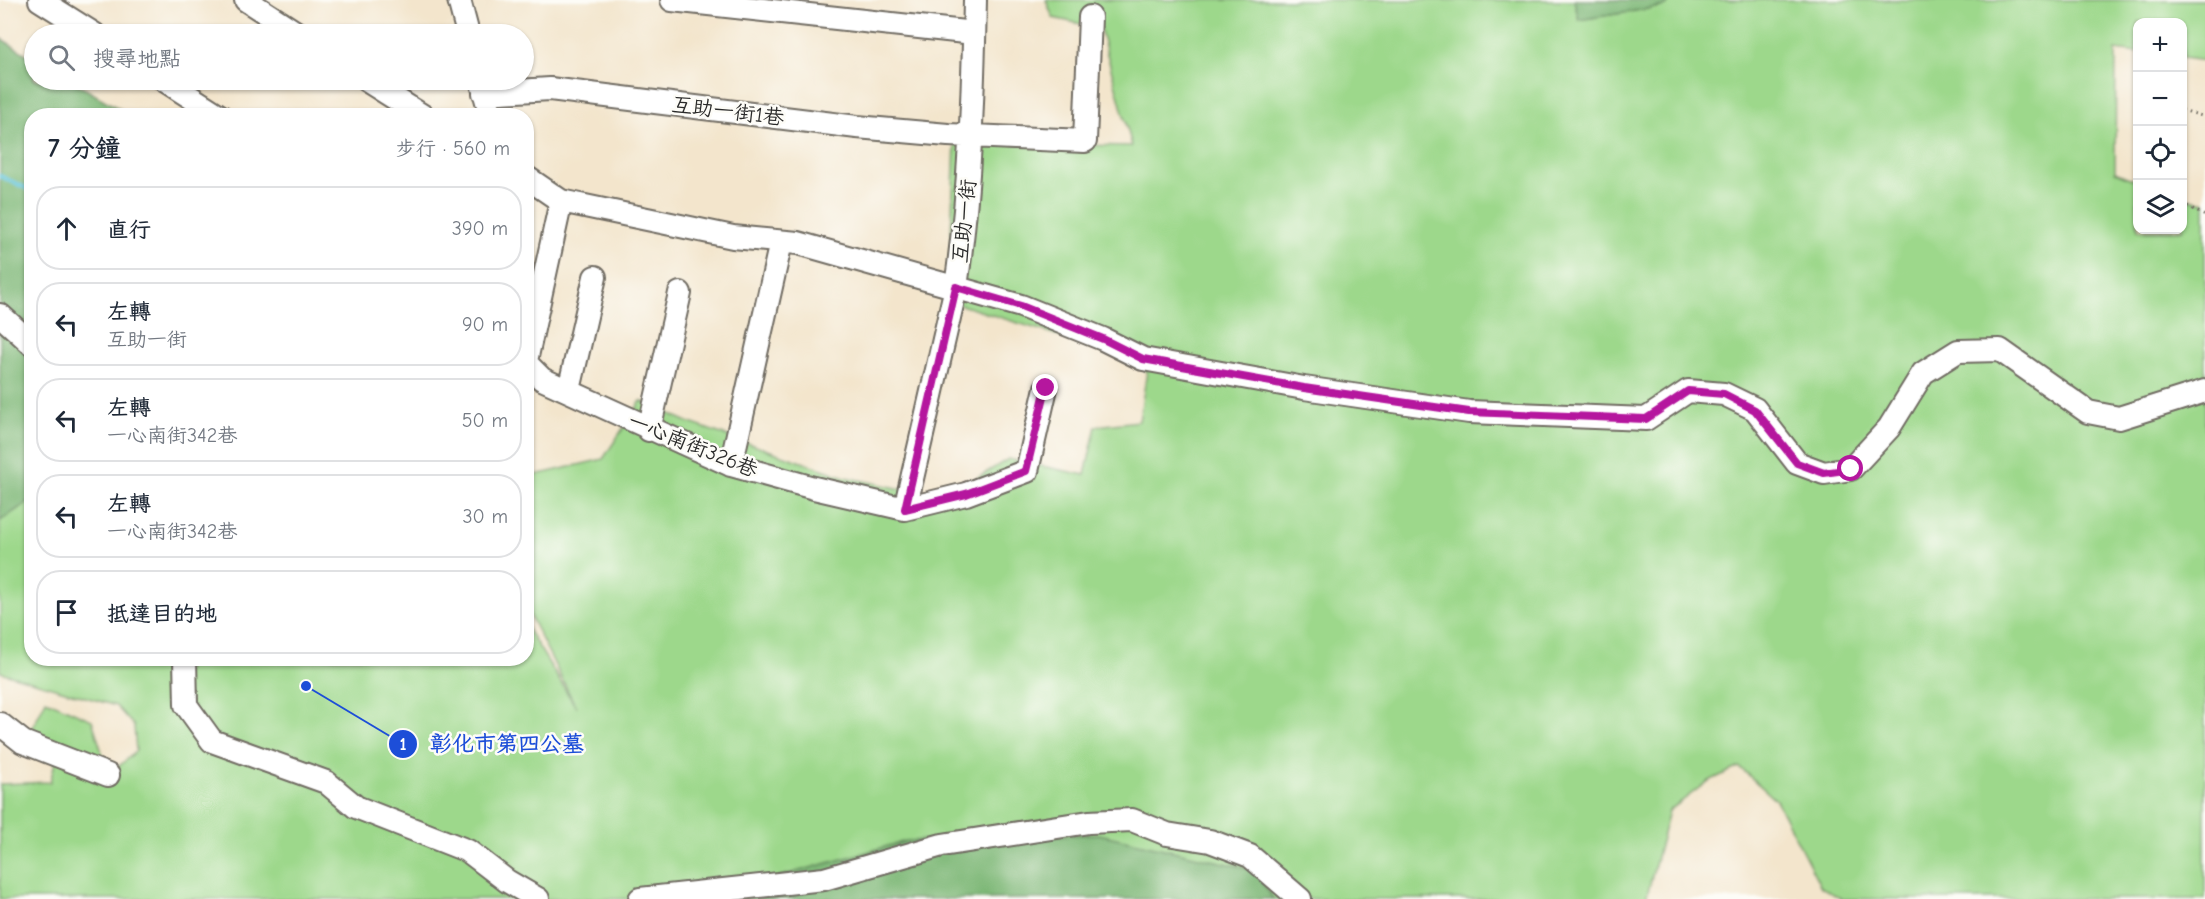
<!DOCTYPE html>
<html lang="zh-TW">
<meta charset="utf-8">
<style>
body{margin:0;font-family:"Comic Neue","LXGW WenKai TC",sans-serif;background:#f6f6f7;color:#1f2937}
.controls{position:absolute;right:18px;top:18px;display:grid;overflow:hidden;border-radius:12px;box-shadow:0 2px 4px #0004}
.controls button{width:54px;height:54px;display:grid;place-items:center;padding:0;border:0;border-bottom:2px solid #e0e1e3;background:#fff;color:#1f2937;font:30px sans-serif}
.stop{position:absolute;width:18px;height:18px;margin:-14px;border:4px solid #b5179e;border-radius:50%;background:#fff}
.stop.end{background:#b5179e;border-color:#fff;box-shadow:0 2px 6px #0008}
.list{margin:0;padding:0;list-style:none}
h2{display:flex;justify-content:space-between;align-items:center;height:78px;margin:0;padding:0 24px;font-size:26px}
h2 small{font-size:20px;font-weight:400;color:#747a83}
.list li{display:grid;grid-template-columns:39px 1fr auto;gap:18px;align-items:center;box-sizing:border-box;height:84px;margin:0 12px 12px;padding:0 12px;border:2px solid #e0e1e3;border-radius:24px}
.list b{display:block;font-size:22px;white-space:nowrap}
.list p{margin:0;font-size:20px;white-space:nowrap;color:#747a83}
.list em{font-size:20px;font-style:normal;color:#747a83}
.icon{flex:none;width:33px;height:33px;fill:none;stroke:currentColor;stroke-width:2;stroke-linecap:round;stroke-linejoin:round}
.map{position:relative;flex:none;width:2205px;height:899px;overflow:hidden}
.search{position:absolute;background:#fff;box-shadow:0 2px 4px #0004;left:24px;top:24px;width:510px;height:66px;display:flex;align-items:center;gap:15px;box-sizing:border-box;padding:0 21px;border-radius:33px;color:#747a83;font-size:22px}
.panel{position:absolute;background:#fff;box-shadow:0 2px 4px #0004;left:24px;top:108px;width:510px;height:558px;border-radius:24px}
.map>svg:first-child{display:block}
.green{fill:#9dd88b;stroke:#64825b;stroke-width:1.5}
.forest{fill:#7eb877;stroke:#547251;stroke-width:1.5}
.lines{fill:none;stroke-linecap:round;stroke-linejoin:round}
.stream{stroke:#5bc3d9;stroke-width:4.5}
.minor-casing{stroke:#716c63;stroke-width:26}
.path{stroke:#716c63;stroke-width:3;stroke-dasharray:1.5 4.5;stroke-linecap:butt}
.minor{stroke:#fff;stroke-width:22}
.route{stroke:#b5179e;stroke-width:8}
.labels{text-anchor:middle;stroke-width:5;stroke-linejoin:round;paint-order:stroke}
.street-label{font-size:21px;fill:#2b2b2b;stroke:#fdfcf7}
.leader{fill:none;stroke:#1d4ed8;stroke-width:2}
.callout-dot{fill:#1d4ed8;stroke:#fdfcf7;stroke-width:2}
.mark-label{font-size:18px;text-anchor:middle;font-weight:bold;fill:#fff}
.callout-label{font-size:22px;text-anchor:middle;font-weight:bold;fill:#1d4ed8;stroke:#fdfcf7;stroke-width:5;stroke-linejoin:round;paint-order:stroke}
</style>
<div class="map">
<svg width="2205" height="899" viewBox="0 0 2205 899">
<rect width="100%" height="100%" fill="#fdfcf7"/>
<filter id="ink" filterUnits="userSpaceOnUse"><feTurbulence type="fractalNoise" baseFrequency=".0167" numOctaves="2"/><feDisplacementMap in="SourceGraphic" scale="12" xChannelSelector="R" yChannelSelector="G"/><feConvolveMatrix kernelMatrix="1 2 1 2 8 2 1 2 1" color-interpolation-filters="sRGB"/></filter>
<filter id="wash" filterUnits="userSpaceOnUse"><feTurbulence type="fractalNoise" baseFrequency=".008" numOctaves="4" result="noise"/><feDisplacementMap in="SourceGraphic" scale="24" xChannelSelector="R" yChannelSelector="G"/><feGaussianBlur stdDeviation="1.35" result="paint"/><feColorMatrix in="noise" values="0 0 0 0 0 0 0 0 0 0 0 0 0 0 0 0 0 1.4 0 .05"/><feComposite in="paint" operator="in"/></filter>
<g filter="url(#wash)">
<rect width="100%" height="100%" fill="#f3e5cc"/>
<path class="green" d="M1046 0H1574L1579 20 1666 6 1670 0H2205V61L2183 58 2182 22H2138L2137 53 2116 50 2115 172 2137 181 2138 230H2182L2183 198 2205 202V899H1842L1821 887 1776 800 1739 767 1707 782 1669 811 1646 899H1273L1255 870 713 899H0V784L50 782 59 747 31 731 46 700 92 720 109 775 136 751 134 726 116 706 0 672V521L31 500 32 658H526L527 628 576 707 527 610V472L536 475 603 459 641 401 690 423 845 477 945 498 1008 459 1085 475 1096 426 1139 421 1147 371 1110 352 948 301 955 143 1132 146 1100 28 1053 18Z"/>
<path class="forest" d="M1574 0H1670L1666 6 1579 20Z
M0 38 34 59V80H70L130 115 32 116 31 500 0 521Z
M1099 834 1255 870 1273 899H713L714 895 906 841Z"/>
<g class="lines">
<path class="stream" d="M0 176 32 191"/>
</g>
</g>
<g filter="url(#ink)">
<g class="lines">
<g class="minor-casing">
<path id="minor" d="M40 0 94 34
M246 0 298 34
M459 0 468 34
M672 0 974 33
M164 80 220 116
M366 80 423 116
M481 80 491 116
M484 93 550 89 857 127 948 135 1085 141 1090 17
M526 177 561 201 733 237 798 243 1021 306 1103 339 1143 359 1304 388 1469 412 1646 419 1688 391 1724 394 1755 409 1797 463 1824 473 1851 469 1889 428 1923 373 1958 351 2000 350 2088 412 2119 418 2205 391
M0 315 32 344
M526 361 561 201
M526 363 542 379 731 465 814 488 905 509 966 494 1027 471 1046 388
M569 390 595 277
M649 430 680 293
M731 465 781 242
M905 509 956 287C970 190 973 98 975 0
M185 658 186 705 212 741 326 782 356 807 468 851 507 881 538 899
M0 724 23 742 108 775
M640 899 824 879 942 845 1089 822 1132 820 1167 834 1210 841 1250 856 1300 899"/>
</g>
<path class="path" d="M2182 110 2205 117
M2138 152 2135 162 2138 173
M2182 203 2205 216"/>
<use href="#minor" class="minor"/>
</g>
</g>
<g class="lines" filter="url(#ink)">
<path class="route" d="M1046 388 1026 471 966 494 905 509 956 287 1021 306 1103 339 1143 359 1304 388 1469 412 1646 419 1688 391 1724 394 1755 410 1797 463 1824 473 1851 469"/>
</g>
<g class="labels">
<g class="street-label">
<text transform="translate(728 111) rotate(7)" y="7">互助一街1巷</text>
<text transform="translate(964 221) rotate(-84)" y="7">互助一街</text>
<text transform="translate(693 445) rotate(22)" y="7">一心南街326巷</text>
</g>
</g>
<path class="leader" d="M306 686L403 744"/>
<g class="callout-dot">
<circle cx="306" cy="686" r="6"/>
<circle cx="403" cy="744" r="15"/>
</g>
<g class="mark-label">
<text x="403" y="750">1</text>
</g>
<g class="callout-label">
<text x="507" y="751">彰化市第四公墓</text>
</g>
</svg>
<div class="controls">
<button>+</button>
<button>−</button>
<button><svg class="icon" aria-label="locate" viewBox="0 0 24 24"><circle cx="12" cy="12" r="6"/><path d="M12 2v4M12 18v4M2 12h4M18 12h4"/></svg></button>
<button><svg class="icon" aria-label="layers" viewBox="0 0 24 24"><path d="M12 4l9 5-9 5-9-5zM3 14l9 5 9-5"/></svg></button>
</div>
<div class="stop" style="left:1851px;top:469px"></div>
<div class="stop end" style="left:1046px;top:388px"></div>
<div class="search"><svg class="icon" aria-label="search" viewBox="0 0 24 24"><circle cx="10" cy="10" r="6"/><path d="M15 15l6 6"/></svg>搜尋地點</div>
<section class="panel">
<h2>7 分鐘<small>步行 · 560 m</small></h2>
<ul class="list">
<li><svg class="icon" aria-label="ahead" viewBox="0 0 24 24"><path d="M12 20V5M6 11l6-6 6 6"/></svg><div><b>直行</b></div><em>390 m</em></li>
<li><svg class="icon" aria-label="left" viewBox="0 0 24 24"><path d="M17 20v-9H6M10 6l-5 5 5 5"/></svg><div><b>左轉</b><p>互助一街</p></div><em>90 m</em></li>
<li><svg class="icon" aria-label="left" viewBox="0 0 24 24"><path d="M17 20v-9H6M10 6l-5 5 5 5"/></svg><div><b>左轉</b><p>一心南街342巷</p></div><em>50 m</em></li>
<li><svg class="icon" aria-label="left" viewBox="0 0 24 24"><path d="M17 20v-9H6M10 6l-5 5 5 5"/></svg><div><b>左轉</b><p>一心南街342巷</p></div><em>30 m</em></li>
<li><svg class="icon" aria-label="arrive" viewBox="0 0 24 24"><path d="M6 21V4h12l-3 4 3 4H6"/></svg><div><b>抵達目的地</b></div></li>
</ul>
</section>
</div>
